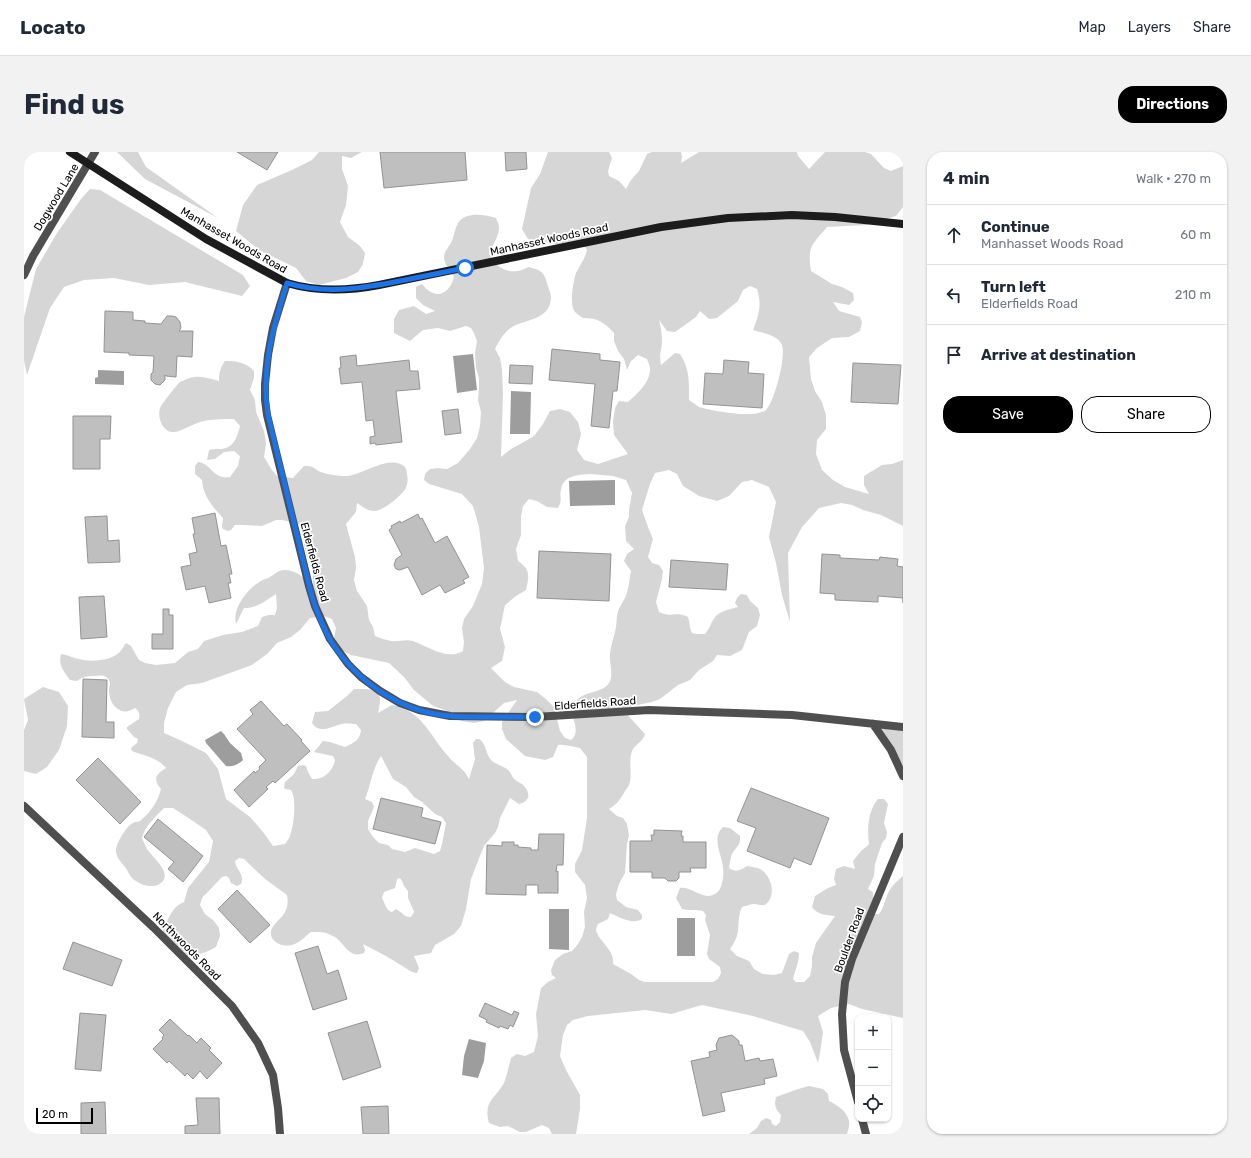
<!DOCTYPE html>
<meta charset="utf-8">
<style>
body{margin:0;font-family:Rubik,sans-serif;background:#f2f2f3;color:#1f2937}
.controls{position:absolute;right:12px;bottom:12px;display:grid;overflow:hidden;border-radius:8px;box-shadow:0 1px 3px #0004}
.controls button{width:36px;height:36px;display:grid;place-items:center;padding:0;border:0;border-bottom:1px solid #e0e1e3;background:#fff;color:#1f2937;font:20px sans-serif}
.scale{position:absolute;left:12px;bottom:10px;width:57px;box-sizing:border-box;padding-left:4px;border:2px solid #000;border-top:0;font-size:11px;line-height:14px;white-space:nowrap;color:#000;-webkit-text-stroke:3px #fff;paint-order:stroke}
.stop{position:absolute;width:12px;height:12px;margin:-9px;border:3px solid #1a73e8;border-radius:50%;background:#fff}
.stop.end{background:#1a73e8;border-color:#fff;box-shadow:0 1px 4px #0008}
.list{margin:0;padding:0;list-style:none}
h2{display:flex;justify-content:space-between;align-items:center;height:52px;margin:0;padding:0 16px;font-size:17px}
h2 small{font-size:13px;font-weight:400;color:#747a83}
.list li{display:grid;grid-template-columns:26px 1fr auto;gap:12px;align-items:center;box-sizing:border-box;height:60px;padding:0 16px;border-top:1px solid #e0e1e3}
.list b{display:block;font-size:15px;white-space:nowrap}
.list p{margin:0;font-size:13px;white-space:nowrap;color:#747a83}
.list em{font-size:13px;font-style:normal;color:#747a83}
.actions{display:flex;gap:8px;padding:12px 16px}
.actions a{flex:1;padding:9px 0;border:1px solid #000;border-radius:16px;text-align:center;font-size:14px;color:#000}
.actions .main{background:#000;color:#fff}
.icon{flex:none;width:22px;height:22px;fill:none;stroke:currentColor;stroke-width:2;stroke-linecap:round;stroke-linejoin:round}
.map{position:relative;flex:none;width:879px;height:982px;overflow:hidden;border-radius:16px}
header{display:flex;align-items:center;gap:24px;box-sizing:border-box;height:56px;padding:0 20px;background:#fff;border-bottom:1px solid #e0e1e3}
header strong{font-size:19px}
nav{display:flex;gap:22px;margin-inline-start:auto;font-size:14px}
.intro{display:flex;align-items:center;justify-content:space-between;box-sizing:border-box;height:96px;padding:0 24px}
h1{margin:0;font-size:28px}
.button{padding:10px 18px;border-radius:16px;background:#000;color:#fff;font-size:14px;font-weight:700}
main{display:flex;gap:24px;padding:0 24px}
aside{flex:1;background:#fff;border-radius:16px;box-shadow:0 1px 3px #0004}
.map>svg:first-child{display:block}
.green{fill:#d6d6d6;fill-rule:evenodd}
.water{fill:#9d9d9d}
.building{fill:#bfbfbf;stroke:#939393}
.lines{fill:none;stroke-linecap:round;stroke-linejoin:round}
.street{stroke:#4f4f4f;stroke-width:8}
.secondary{stroke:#1c1c1c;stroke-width:8}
.route{stroke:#1a73e8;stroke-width:5}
.labels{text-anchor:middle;stroke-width:3.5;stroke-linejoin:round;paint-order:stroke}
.street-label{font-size:11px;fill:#000;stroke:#fff}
</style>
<header>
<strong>Locato</strong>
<nav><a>Map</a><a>Layers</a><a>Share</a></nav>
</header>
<div class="intro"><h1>Find us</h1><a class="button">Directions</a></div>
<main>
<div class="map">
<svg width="879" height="982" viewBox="0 0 879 982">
<rect width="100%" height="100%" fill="#fff"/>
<path class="green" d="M93 0H114L122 15 194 66 121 27Z
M295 0H338L327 6 318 4V17L324 34 322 53 316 70 324 85 336 94 341 101 339 112 334 120 322 126 295 133 282 129 272 116 235 98 212 79 219 53 233 33 268 18 288 8Z
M524 0H585L588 6 584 19 585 24 595 29 602 37 607 28 615 19 623 2 628 0H657L658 5 657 11 675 0H773L774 4 785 17 801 0H841L847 2 860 16 867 19 879 14V55L872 64 842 73 803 75C788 93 783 94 787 119L808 132 818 135 829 141 830 148 825 153 809 150 815 159 836 165 838 170 836 179 825 185 808 186 793 196 785 205 787 227 791 239 798 250 802 263V277L793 288 792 302 798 318 809 328 821 335 845 342 840 333V324L858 313 868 312 879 308V374L857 363 839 358 828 353 817 351 795 356 778 375 764 401 766 470 758 443 752 411 745 385 752 350 745 335 728 328 718 330 705 344 693 349 675 344 659 334 653 322 645 318 631 321 626 332 618 358 624 375 629 387 624 405 628 411 635 413 639 419 638 427 632 450 635 460C647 466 651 459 664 465 666 471 665 475 668 481L672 482H681C685 477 686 474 689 468 694 459 704 458 714 455L711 451 713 446 717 442 723 443 726 449 734 456 736 463 733 474 725 480 718 498 706 504 693 503 689 509 675 518 666 528 654 533 636 547 628 550 608 554 599 558 621 582C619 590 611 592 608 599 604 610 609 622 605 633 604 636 601 638 600 641 595 649 593 652 585 657L593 664 599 666 603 672 605 683 603 692 601 721 595 732 592 742 593 748 602 755 614 758 618 763V767C608 773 595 765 586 761L584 767 574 772C573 775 571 778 573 781 577 791 591 799 589 812L607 822 615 828 621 830H689L694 827 697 821 696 815 685 807 683 802 686 783 681 768 682 763 679 759C672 757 665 759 658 757L652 746 656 736C668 734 678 749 691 742 695 740 697 735 698 731 699 727 700 720 699 716 698 702 687 686 699 675L706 676 716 684C717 694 712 694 708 702 706 707 706 711 705 716 712 721 717 718 723 714 727 715 732 715 736 717 747 723 753 743 742 752 738 755 735 752 730 752 727 752 722 754 718 755 714 763 715 770 714 779 713 786 710 791 706 797L713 804 725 809 730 817 739 822 750 823 758 821 765 802 770 799 775 801C775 811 771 818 769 827L772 830H780L786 824 788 814V805L792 791 811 764C802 763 794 763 788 755L791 744 804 736 812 733 810 727 812 717 820 714 831 717 829 709 837 699 842 695 845 692C843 676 844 659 854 647H860L864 652 860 671 863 680 862 686 858 691 851 712 850 724 844 737 849 740 850 762H855C860 755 860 751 863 744 866 735 872 730 879 724V866L838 857 825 852 807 856 794 864 799 880 796 901 794 911 786 890 779 879 729 864 678 853 647 862 621 858 564 864 549 868 543 873 539 883 536 904 542 918 556 943V957L552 982H528L525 976 518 973 502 980H496L484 974 476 975 465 971C459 949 471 947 480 931 483 923 485 914 487 906L493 902 501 904 510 900 514 884 512 862 517 836 524 830 532 826 528 823 527 818 531 808 539 802 548 799 554 792 558 785 561 775 560 760 563 746 561 733 551 720V712L558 698 563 666V605L556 596C548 595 542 592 534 593L529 605 521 608 501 604 482 587 478 577V570L493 548 480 551 460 569 450 571 437 569 421 558 409 554 390 538 380 525 365 511 327 503 312 496 309 490 312 476 308 467 300 464 286 466 276 478 267 485 253 491 243 502 228 513 178 531 163 533 152 540 144 556 140 571V581L158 589 182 601 194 617 202 647 226 665 239 680 249 694 261 692C263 689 265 687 266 684 270 673 273 647 267 638L261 637 260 635 261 630 270 622 274 614 279 613 282 614 284 620 288 627C300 628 309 619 311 608L309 604 290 600 299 589 306 590 321 595C330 591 336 588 337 578L332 572C328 572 323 571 318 572 308 574 296 583 288 571L291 560 304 559 323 544 330 537C338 537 355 535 356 547 356 552 355 556 354 561L368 553C399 559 405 583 424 604 430 612 441 617 445 627L451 607 449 591 452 587H455C463 592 461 601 467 608 472 613 481 614 485 619 487 621 488 625 490 627 492 629 495 630 498 632 506 639 508 649 495 652L486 646 476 666 474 675 471 681 460 694 454 709 447 727 442 757 437 774 430 782 411 793 407 801 390 804 395 816 393 821 388 820 362 804 339 792 341 798 340 801C325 807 321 792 311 785 307 783 301 780 296 780 294 780 289 780 287 780 285 781 282 784 280 786 273 792 265 796 255 792 252 790 250 789 248 786 242 775 259 767 262 758 264 753 264 748 263 743L241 727 220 707 215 706 211 709C212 718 221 722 217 732L213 734 207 731 205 726 202 724 198 725 178 746 176 753 181 762 190 769 195 776 196 784 192 795C183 800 175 803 166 804 151 805 136 794 139 778 140 775 143 771 144 767 149 758 151 754 160 750L164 736 185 710 189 689 182 678 166 667 149 656H140C131 665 121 674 118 686 120 690 121 694 123 697 128 705 148 720 138 730 131 737 119 734 112 729 107 727 104 719 101 715 97 710 92 705 92 699 92 692 102 674 109 671 112 669 114 671 117 668 127 660 134 649 137 637 129 627 131 623 142 616 133 605 120 604 108 599L107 596 113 591 114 587 110 585 103 577V575L115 567C116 562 115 559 111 556 104 560 101 561 94 557 88 554 85 545 85 538 85 534 88 531 84 527 81 522 75 524 70 524 63 524 58 525 53 529L46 528C40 519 34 514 37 502 44 503 49 506 55 507 66 510 83 509 92 503 97 500 99 495 102 491L107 494 115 508 121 511 132 513 151 511 164 500 174 497 180 489 199 483 218 480 234 474 238 465 245 463H251L253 456 252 442C241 449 234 456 220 456L212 472C208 456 224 436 237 429 240 427 243 427 246 425 251 422 254 418 260 418 274 418 279 426 289 434 289 429 289 425 289 421 286 404 277 399 281 380L278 374 272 371 258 368H252L238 374 220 373H211L207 378 204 379 199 377 198 374 199 366C188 354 179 344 178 328L171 322V314L174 310C187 311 189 328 206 325L214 314 216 304 210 299 200 300 191 307 183 308 185 298C191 296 196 298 202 296 211 293 214 282 216 274L210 267C198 267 187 267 176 270 169 272 156 280 150 280 138 281 132 263 137 254 139 251 154 231 156 230 160 228 167 225 171 225 179 224 187 227 195 229 195 221 196 216 201 209 212 209 222 210 230 219V226L226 238 231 248 232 260 240 279 242 291 240 305 248 318 253 324 269 326 280 314C291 313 291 319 300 321 306 323 315 324 321 324 338 324 364 302 380 314 382 316 383 319 383 322 384 327 384 334 380 339 374 346 359 359 350 359 343 359 338 354 333 351L332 360 322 372 331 405 332 415 330 428 333 439 343 454 345 468 349 475 351 484C356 486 362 488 367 489 374 490 381 487 389 489 403 494 424 509 439 499L440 490 438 476 440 467 449 454 458 432 460 416 455 375 449 354 438 342 405 332 400 328 401 322 406 317 414 316 423 317 434 311 446 297 453 286 456 274 457 260 454 248 455 236V226L452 216 451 201 453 189 450 181 447 176 442 174 426 179 414 176 399 178 386 189 370 181V167L375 158 390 154 402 162 411 159 399 153 392 146V135L398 132C410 148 425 144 430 125 427 120 420 112 420 105 420 99 426 94 428 89 430 83 431 77 434 71 442 59 461 63 472 66 473 69 475 72 475 76 475 84 468 94 465 102 467 105 470 110 473 113 482 121 495 121 504 115 516 118 520 119 523 131 524 136 527 140 527 146 526 168 502 167 488 175 480 180 475 189 471 197L476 206 478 217 479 241 477 305 487 297 498 291 510 284 519 272 526 259 536 257 546 260 554 270 557 282 553 298 560 308 574 312 604 302 590 283 589 270 591 256 595 249 604 250C613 242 626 231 626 217 626 214 624 210 623 207L614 203 607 209 603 218 600 207 594 199 590 189V181C580 170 574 166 559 166 556 164 553 162 551 160 545 153 549 130 552 121 556 113 561 107 563 98L561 95 521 91 504 87 498 77 507 36 516 22ZM726 134 733 137C738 153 735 163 729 178 738 181 751 182 757 191 764 200 750 251 742 258 730 267 689 259 675 255 672 253 668 250 665 248 665 230 666 217 656 202L651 201 637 213C635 201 637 201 638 190 638 183 637 176 635 168L643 179 651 180 672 165 676 159 685 167 693 166 714 149 719 138ZM566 322 589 324 602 328 608 341 605 358V365L601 374 602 389 610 397 603 402 600 409 607 419C605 427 605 438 601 446 599 450 596 454 594 459 592 466 593 473 591 480 589 487 587 494 586 501 585 510 590 524 585 531 578 542 557 539 552 550 551 553 550 557 549 559 548 569 557 580 547 588L541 586 536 579 530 555 523 548 513 540 490 535 481 530 467 516 478 509 481 495 476 477 481 453 492 444 502 438C505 424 507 418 494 409L492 397 497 383V364L499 354 505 347 513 349 523 355 534 356C539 347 535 346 537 337 540 323 554 323 566 322ZM357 604 369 627 382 635 390 645 398 650 411 662 418 665 422 671 418 692 416 699 410 702 391 696 381 700 368 697 364 693 355 691 349 685 344 677V669L350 655 348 650 341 647C347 633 348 617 357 604ZM376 726 378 729 380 734 384 739V746L388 755 390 760 387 765C381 766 378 760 372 757L368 760C362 759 361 751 358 746L360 740 371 736 373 727Z
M66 37 76 38 219 123 226 134 218 144 161 130 125 133 90 126 60 128 40 135 26 156 3 223 0 209V165L12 117 33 81 57 47Z
M19 535 35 540 44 554 43 574 35 598 23 615 12 622 0 619V578L4 568 0 547Z
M849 572 879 575V624Z
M785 934 799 937 804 942 805 949C813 953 823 959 825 969 826 973 824 978 823 982H725L733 976 737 969 742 966 747 968 748 972 752 974 756 970 757 963C751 957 750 953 752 945L774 937Z"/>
<path class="water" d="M449 202 453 238 433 241 429 204Z
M74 218 100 219V233L71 232V226L74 225Z
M487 239 507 240 506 282H486Z
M591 328V353L546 354 545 329Z
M197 579 200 582 206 591 217 601 219 608C214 613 208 615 202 614L182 591 181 588Z
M525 757H545V798L525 797Z
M653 766H671V804H653Z
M445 887 462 891 460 909 454 926 438 923 440 904Z"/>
<path class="building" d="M213 0H254L243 18Z
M356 0H441L443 28 360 36Z
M481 0H502L503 17 482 19Z
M81 159 109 160V168L121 169V171L137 172 143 164H148L152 165 156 170 157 176 155 179H169L168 205 153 204 152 225 142 224 141 223V228L136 233 131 232 127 228V222L129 220 130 204 105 203V201L80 200Z
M528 197 576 202V208L596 210 593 239H589L585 276 567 274 571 232 525 228Z
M332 203 333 214 385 208 386 219H394L396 237 372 239 378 290 352 293 351 291 346 292V285L351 284 349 268 342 269 338 230 317 232 315 216H317L316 205Z
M700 208 725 210 724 221 740 222 738 256 679 252 681 221 699 222Z
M829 211 877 213 874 252 827 250Z
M486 213 509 214 508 232 485 231Z
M434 257 437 281 421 283 418 259Z
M49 264H87L86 287H76V317H49Z
M191 361 197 394 202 393 208 422H205L207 431H204L207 446 185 451 181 434 162 438 157 415 167 413 165 402 173 400 169 382H171L168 366Z
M394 362 396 367 398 366 411 391 423 384 445 425 439 428 441 431 421 441 416 433 398 443 384 415 376 418 372 417 370 413 372 407 378 403 365 378 368 376 367 374 376 369 377 371Z
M83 364 84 389 95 388 96 410 64 411 61 365Z
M515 399 587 402 585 449 513 446Z
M798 402 816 403V406L855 408 856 405 874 407 873 414 879 415V451V446L854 444V450L811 448V442L796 441Z
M647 408 704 412 702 438 645 435Z
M80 444 83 485 57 487 55 445Z
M139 457H145V463H149V497H128V482H139Z
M59 527 83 528 82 570H90V586L58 585Z
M237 549 260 574 263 572 278 588 277 589 286 599 251 631 249 629 242 635 244 637 225 655 210 638 230 619 231 621 236 617 235 615 242 608 213 577 229 562 226 558Z
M74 606 117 650 96 672 52 628Z
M727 636 805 666 787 713 770 706 766 716 723 699 732 676 713 669Z
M357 646 399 656 397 665 417 670 411 692 349 677Z
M134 667 179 704 159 730 144 717 150 710 120 685Z
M630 678 658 679 657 684H659V690H682V716H666L667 720H655V726L652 729H644L641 726H628V720H606V689H628L627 683H630Z
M515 682H540L539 713H533L532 720 534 719V741H514V733H502V743L462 742 463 693 478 694V690H490V693H494V695L507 696V698H514Z
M213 738 246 773 226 791 194 757Z
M49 790 98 808 88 834 39 817Z
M294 794 303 822 314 818 323 847 289 858 271 801Z
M461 851 488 863 490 859 495 861 489 875 486 873 484 877 476 874 475 876 462 870 463 868 455 864Z
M56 861 82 863 77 919 51 917Z
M146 867 164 884 165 883 173 891 177 886 187 896 185 898 198 911 183 927 176 919 169 927 163 921 161 924 145 909 143 911 129 897 139 887 138 886 140 883 135 878Z
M343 869 357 915 319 928 304 881Z
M708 883 715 889V893H718L721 909 735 906 736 909 749 907 753 924 740 927 741 932 697 941 701 959 679 964 667 909 686 905 685 900 693 898 692 893 695 886Z
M172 946H195L196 982H161V974L174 973Z
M81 950 82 982H57V951Z
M364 954 365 982H339L337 955Z"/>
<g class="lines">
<path class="street" d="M0 123 9 104 71 0
M263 131 249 176 244 203 241 232V248L243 263 285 434 291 454 306 487 324 512 337 525 356 539 376 551 395 558 426 564 511 565 625 558 768 563 879 575
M849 572 867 598 879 624
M0 654 129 775 208 854 234 891 249 923 254 956 256 982
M834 950 820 898 818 862 821 830 828 807 879 685
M838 967 842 982"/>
<path class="secondary" d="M46 0 182 87 263 131C293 140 324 139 355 133L637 75 704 66 768 63 811 65 879 72"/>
</g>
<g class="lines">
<path class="route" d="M441 116C421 120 401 124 381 128 341 136 302 143 263 131 249 177 237 214 244 263L288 445C293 460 299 475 307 489 333 530 377 560 426 564 435 565 444 565 453 565 473 565 492 565 511 565"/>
</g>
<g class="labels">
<g class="street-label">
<text transform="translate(32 45) rotate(-59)" y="4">Dogwood Lane</text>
<text transform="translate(525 87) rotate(-12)" y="4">Manhasset Woods Road</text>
<text transform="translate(210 88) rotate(30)" y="4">Manhasset Woods Road</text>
<text transform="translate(291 410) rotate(75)" y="4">Elderfields Road</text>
<text transform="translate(571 551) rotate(-4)" y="4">Elderfields Road</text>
<text transform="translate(825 788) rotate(-70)" y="4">Boulder Road</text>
<text transform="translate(163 794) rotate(45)" y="4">Northwoods Road</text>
</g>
</g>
</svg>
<div class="controls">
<button>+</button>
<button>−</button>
<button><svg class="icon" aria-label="locate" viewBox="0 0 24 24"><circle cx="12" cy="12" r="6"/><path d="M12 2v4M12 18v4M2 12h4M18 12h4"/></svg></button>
</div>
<div class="scale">20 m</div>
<div class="stop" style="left:441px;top:116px"></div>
<div class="stop end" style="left:511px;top:565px"></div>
</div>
<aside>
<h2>4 min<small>Walk · 270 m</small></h2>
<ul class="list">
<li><svg class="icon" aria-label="ahead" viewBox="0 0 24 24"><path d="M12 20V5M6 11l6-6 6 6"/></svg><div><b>Continue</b><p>Manhasset Woods Road</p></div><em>60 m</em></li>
<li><svg class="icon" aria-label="left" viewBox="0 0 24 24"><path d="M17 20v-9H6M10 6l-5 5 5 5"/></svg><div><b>Turn left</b><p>Elderfields Road</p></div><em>210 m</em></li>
<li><svg class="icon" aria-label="arrive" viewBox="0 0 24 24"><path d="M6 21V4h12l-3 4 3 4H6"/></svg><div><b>Arrive at destination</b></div></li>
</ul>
<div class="actions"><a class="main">Save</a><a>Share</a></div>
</aside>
</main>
